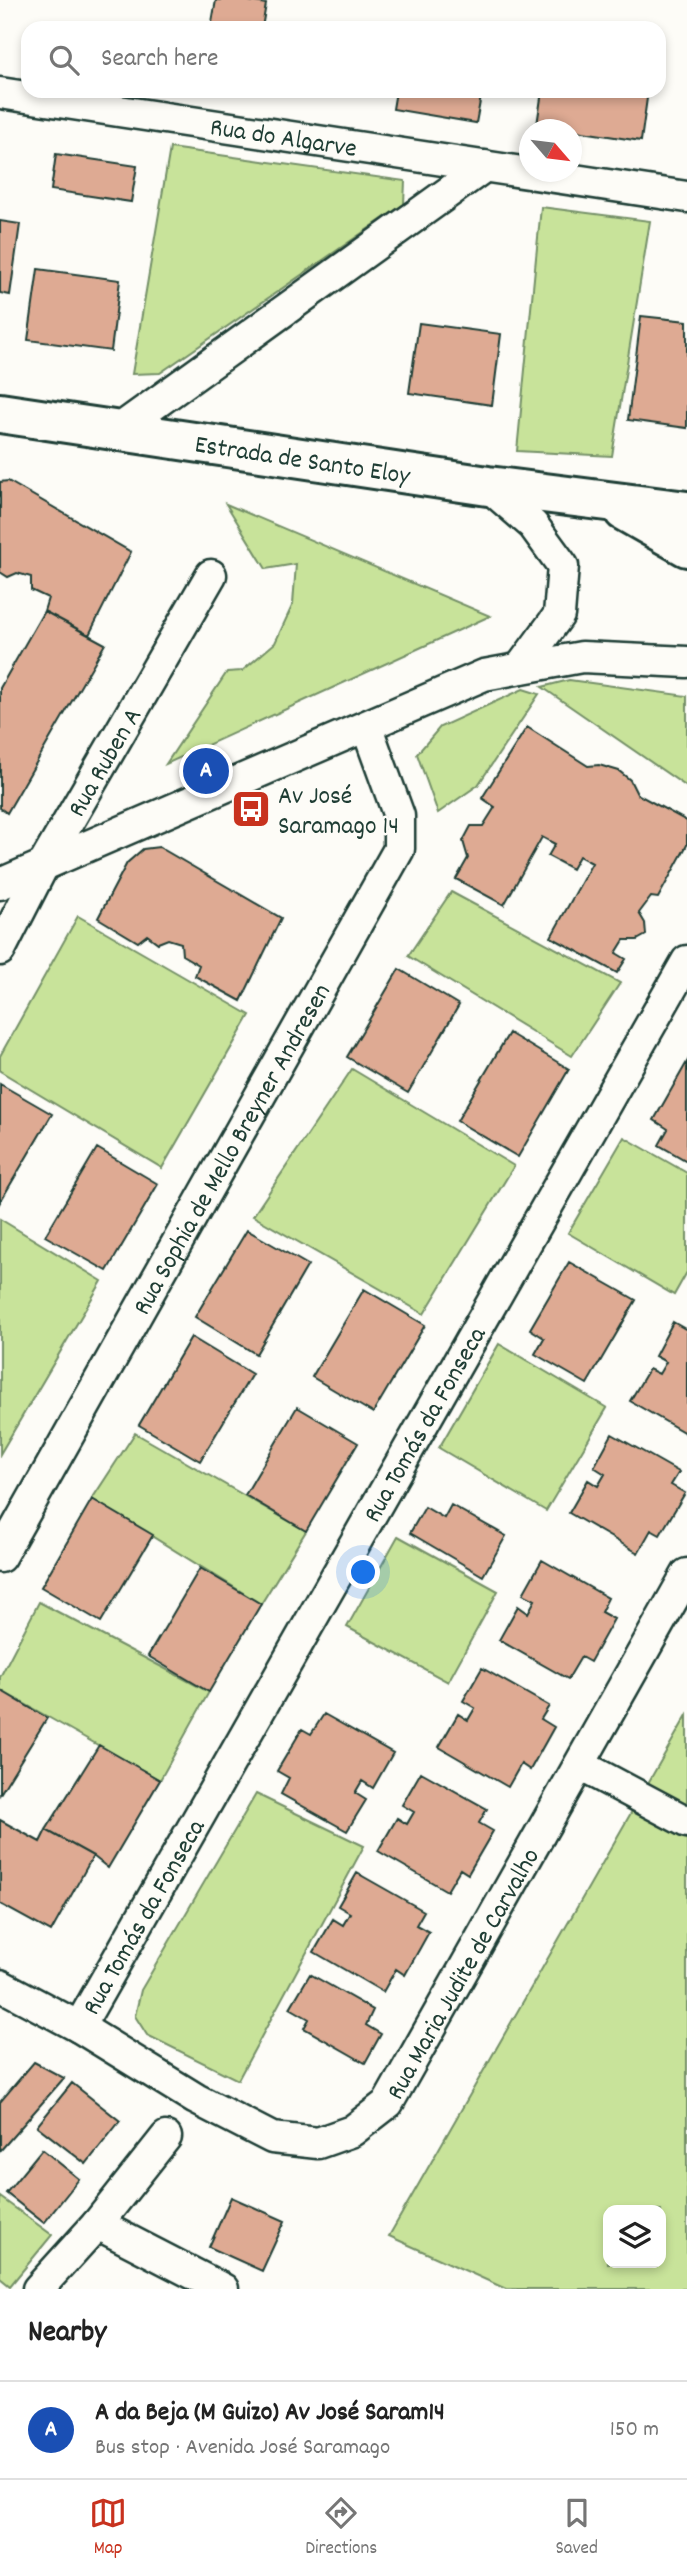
<!DOCTYPE html>
<meta charset="utf-8">
<style>
body{margin:0;font-family:Dekko,sans-serif;background:#f6f6f6;color:#222}
.controls{position:absolute;right:21px;bottom:21px;display:grid;overflow:hidden;border-radius:14px;box-shadow:0 4px 10px #0003}
.controls button{width:63px;height:63px;display:grid;place-items:center;padding:0;border:0;border-bottom:2px solid #e0e0e0;background:#fff;color:#222;font:35px sans-serif}
.compass{position:absolute;left:519px;top:119px;width:63px;height:63px;border-radius:50%;background:#fff;box-shadow:0 4px 10px #0003;rotate:118deg}
.you{position:absolute;left:364px;top:1573px;width:24px;height:24px;margin:-18px;border:5px solid #fff;border-radius:50%;background:#1a73e8;box-shadow:0 0 0 10px #1a73e833}
.badge{display:grid;place-items:center;width:46px;height:46px;border-radius:50%;background:#c8321e;color:#fff;font-size:23px;font-weight:700}
.pin{position:absolute;translate:-50% -50%;border:4px solid #fff;box-shadow:0 2px 7px #0006}
.list{margin:0;padding:0;list-style:none}
h2{display:flex;justify-content:space-between;align-items:center;height:91px;margin:0;padding:0 28px;font-size:30px}
h2 small{font-size:23px;font-weight:400;color:#767676}
.list li{display:grid;grid-template-columns:46px 1fr auto;gap:21px;align-items:center;box-sizing:border-box;height:98px;padding:0 28px;border-top:2px solid #e0e0e0}
.list b{display:block;font-size:26px;white-space:nowrap}
.list p{margin:0;font-size:23px;white-space:nowrap;color:#767676}
.list em{font-size:23px;font-style:normal;color:#767676}
.icon{flex:none;width:38px;height:38px;fill:none;stroke:currentColor;stroke-width:2;stroke-linecap:round;stroke-linejoin:round}
.map{position:relative;flex:none;width:687px;height:2289px;overflow:hidden}
.search{position:absolute;background:#fff;box-shadow:0 4px 10px #0003;left:21px;right:21px;top:21px;height:77px;display:flex;align-items:center;gap:18px;box-sizing:border-box;padding:0 24px;border-radius:21px;color:#767676;font-size:26px}
.sheet{height:189px;background:#fff}
nav{display:flex;justify-content:space-around;align-items:center;box-sizing:border-box;height:98px;border-top:2px solid #e0e0e0;background:#fff;font-size:19px;color:#767676}
nav a{display:grid;justify-items:center;gap:4px}
nav .on{color:#c8321e}
.map>svg:first-child{display:block}
.green{fill:#c8e39a;stroke:#749067;stroke-width:2;fill-rule:evenodd}
.building{fill:#deaa93;stroke:#1f3d34;stroke-width:2}
.lines{fill:none;stroke-linecap:round;stroke-linejoin:round}
.street-casing{stroke:#1f3d34;stroke-width:35}
.secondary-casing{stroke:#1f3d34;stroke-width:44}
.street{stroke:#fdfcf7;stroke-width:30}
.secondary{stroke:#fdfcf7;stroke-width:38}
.labels{text-anchor:middle;stroke-width:5;stroke-linejoin:round;paint-order:stroke}
.street-label{font-size:26px;fill:#1f3d34;stroke:#fdfcf7}
.poi-label{font-size:26px;fill:#1f3d34;stroke:#fdfcf7;text-anchor:start}
</style>
<div class="map">
<svg width="687" height="2289" viewBox="0 0 687 2289">
<rect width="100%" height="100%" fill="#fdfcf7"/>
<filter id="ink" filterUnits="userSpaceOnUse"><feTurbulence type="fractalNoise" baseFrequency=".0143" numOctaves="2"/><feDisplacementMap in="SourceGraphic" scale="14" xChannelSelector="R" yChannelSelector="G"/><feConvolveMatrix kernelMatrix="1 2 1 2 8 2 1 2 1" color-interpolation-filters="sRGB"/></filter>
<g filter="url(#ink)">
<path class="green" d="M170 148 405 181 404 204 160 373 132 374Z
M541 207 650 221 612 456 517 451Z
M226 504 490 616 166 764 227 672 242 671 275 643 293 604 296 564 266 569Z
M569 680 687 696V787L542 687Z
M523 689 539 694 478 785 438 813 417 754 440 727Z
M451 892 620 983 572 1056 408 956Z
M78 916 250 1015 162 1168 0 1071V1056Z
M352 1069 514 1166 424 1314 253 1216Z
M624 1137 687 1173V1272L674 1295 568 1233Z
M0 1219 102 1281 0 1454Z
M499 1344 607 1408 546 1511 439 1448Z
M135 1433 306 1531 261 1604 92 1499Z
M398 1536 498 1591 448 1682 347 1627Z
M39 1602 209 1692 160 1780 0 1690V1677Z
M687 1715V2289H506L389 2236ZM608 2210H661V2263H608Z
M256 1794 364 1846 238 2080 147 2035 135 2016 141 1990Z
M0 2197 52 2235 10 2286 0 2278Z"/>
<path class="building" d="M216 0H243L266 4 262 28H211Z
M396 91H482L476 123 393 109Z
M542 91H648L641 141 537 125Z
M56 154 137 166 131 202 51 190Z
M0 221 20 224 10 295 0 293Z
M38 269 120 280 111 351 28 340Z
M641 316 687 321V428L628 420Z
M419 323 501 334 492 405 409 393Z
M8 481 131 552 89 635 44 611 48 598 31 590V577L17 573 8 577 0 572V482Z
M44 611 105 644 7 813 0 808V688Z
M527 727 588 766 599 765 619 771 630 780 637 794 687 821V845L658 898 651 897 639 913 645 923 646 935 637 940H624L616 953 626 959 617 973 551 937 592 863 579 856 572 869 548 856 555 844 542 837 504 905 456 879 468 858 463 841 471 826H483L495 807 482 798Z
M159 847 281 918 241 1001 195 976 199 965 182 955 181 943 168 939 158 943 147 935 138 942 98 918 127 863 143 849Z
M399 969 459 1005 408 1093 347 1057Z
M509 1033 569 1069 518 1157 457 1121Z
M687 1062V1161L659 1145 668 1129 654 1120Z
M0 1084 52 1114 0 1202Z
M97 1148 158 1184 107 1271 45 1236Z
M247 1230 308 1265 256 1354 195 1317Z
M569 1262 636 1300 587 1384 535 1354 544 1338 530 1329Z
M364 1289 425 1325 373 1413 312 1377Z
M673 1322 687 1330V1434L630 1401 649 1369 659 1374 666 1362 655 1356Z
M191 1337 252 1374 200 1461 139 1425Z
M297 1407 358 1443 306 1531 245 1495Z
M612 1434 679 1472 671 1485 685 1493 660 1535 651 1530 638 1553 569 1513 588 1480 598 1486 605 1474 594 1467Z
M92 1499 153 1535 101 1622 41 1587Z
M451 1505 506 1536 483 1576 410 1533 425 1507 444 1518Z
M542 1560 608 1598 601 1612 614 1619 590 1662 581 1657 568 1679 499 1640 518 1606 528 1613 535 1600 523 1594Z
M200 1568 261 1604 209 1692 148 1656Z
M482 1668 549 1706 541 1719 554 1727 530 1770 521 1764 508 1787 439 1747 458 1714 468 1720 475 1708 463 1701Z
M0 1690 47 1718 0 1794Z
M324 1714 393 1753 373 1788 362 1781 355 1793 366 1800 347 1831 281 1794 289 1778 277 1771 302 1729 311 1734Z
M99 1745 160 1780 108 1868 93 1856 46 1830Z
M421 1772 487 1809 479 1823 493 1831 468 1874 460 1869 447 1891 378 1851 397 1818 407 1824 414 1812 402 1805Z
M0 1820 40 1842 46 1830 93 1856 51 1932 0 1904Z
M357 1873 424 1911 416 1925 429 1932 405 1975 396 1969 383 1992 314 1952 333 1919 343 1925 350 1913 338 1906Z
M310 1974 373 2010 366 2025 381 2034 365 2063 304 2028 309 2019 290 2008Z
M34 2062 64 2078 0 2151V2102Z
M72 2083 120 2121 86 2164 37 2126Z
M42 2149 79 2179 44 2223 6 2193Z
M231 2197 285 2221 262 2271 209 2247Z"/>
<g class="lines">
<g class="street-casing">
<g id="street">
<path id="s1" d="M0 93 687 197"/>
<path d="M117 431 485 166"/>
<path d="M488 486 533 525 563 566 559 615 520 668"/>
<path d="M0 884 484 675 582 657 687 662"/>
<path id="s2" d="M0 950 44 864 211 575"/>
<path id="s3" d="M0 1557 399 849V816L367 728"/>
<path d="M580 1765 687 1822"/>
<path id="s4" d="M0 1985 79 2027 687 961"/>
<path id="s5" d="M79 2027 196 2099 272 2138 318 2143 352 2131 388 2103 687 1574"/>
<path d="M97 2224 223 2289"/>
<path d="M38 2289 97 2224 166 2137"/>
</g>
</g>
<g class="secondary-casing">
<g id="secondary">
<path id="s6" d="M0 413 488 486 687 511"/>
<path d="M624 511 687 547"/>
</g>
</g>
<use href="#street" class="street"/>
<use href="#secondary" class="secondary"/>
</g>
</g>
<defs>
<g id="bus-square" transform="scale(2.0125)"><rect x="-9" y="-9" width="18" height="18" rx="4" fill="#c8321e" stroke="#fdfcf7"/><path d="M-5-6H5V4H4V6H2V4H-2V6H-4V4H-5ZM-3.5-4V0h7V-4ZM-3.5 1.2v1.5H-2V1.2ZM2 1.2v1.5H3.5V1.2Z" fill="#fff"/></g>
</defs>
<g fill-rule="evenodd">
<use href="#bus-square" x="251" y="809"/>
</g>
<g class="labels">
<g class="street-label">
<text dy="9" stroke="none"><textPath href="#s1" startOffset="287">Rua do Algarve</textPath></text>
<text dy="9" stroke="none"><textPath href="#s6" startOffset="306">Estrada de Santo Eloy</textPath></text>
<text dy="9" stroke="none"><textPath href="#s2" startOffset="215">Rua Ruben A</textPath></text>
<text dy="9" stroke="none"><textPath href="#s3" startOffset="469">Rua Sophia de Mello Breyner Andresen</textPath></text>
<text dy="9" stroke="none"><textPath href="#s4" startOffset="784">Rua Tomás da Fonseca</textPath></text>
<text dy="9" stroke="none"><textPath href="#s4" startOffset="217">Rua Tomás da Fonseca</textPath></text>
<text dy="9" stroke="none"><textPath href="#s5" startOffset="500">Rua Maria Judite de Carvalho</textPath></text>
</g>
<g class="poi-label">
<text x="278" y="803">Av José<tspan x="278" dy="30">Saramago 14</tspan></text>
</g>
</g>
</svg>
<div class="controls">
<button><svg class="icon" aria-label="layers" viewBox="0 0 24 24"><path d="M12 4l9 5-9 5-9-5zM3 14l9 5 9-5"/></svg></button>
</div>
<svg class="compass" viewBox="-18 -18 36 36"><path d="M0-13l5 13h-10z" fill="#e53935"/><path d="M0 13l5-13h-10z" fill="#767676"/></svg>
<div class="you"></div>
<div class="pin badge" style="left:206px;top:771px;background:#1a4fb4">A</div>
<div class="search"><svg class="icon" aria-label="search" viewBox="0 0 24 24"><circle cx="10" cy="10" r="6"/><path d="M15 15l6 6"/></svg>Search here</div>
</div>
<section class="sheet">
<h2>Nearby<small></small></h2>
<ul class="list">
<li><span class="badge" style="background:#1a4fb4">A</span><div><b>A da Beja (M Guizo) Av José Saram14</b><p>Bus stop · Avenida José Saramago</p></div><em>150 m</em></li>
</ul>
</section>
<nav>
<a class="on"><svg class="icon" aria-label="map" viewBox="0 0 24 24"><path d="M3 6l6-2 6 2 6-2v14l-6 2-6-2-6 2zM9 4v14M15 6v14"/></svg>Map</a>
<a><svg class="icon" aria-label="directions" viewBox="0 0 24 24"><path d="M12 3l9 9-9 9-9-9zM9 14v-3h6M13 9l2 2-2 2"/></svg>Directions</a>
<a><svg class="icon" aria-label="saved" viewBox="0 0 24 24"><path d="M7 4h10v16l-5-4-5 4z"/></svg>Saved</a>
</nav>
